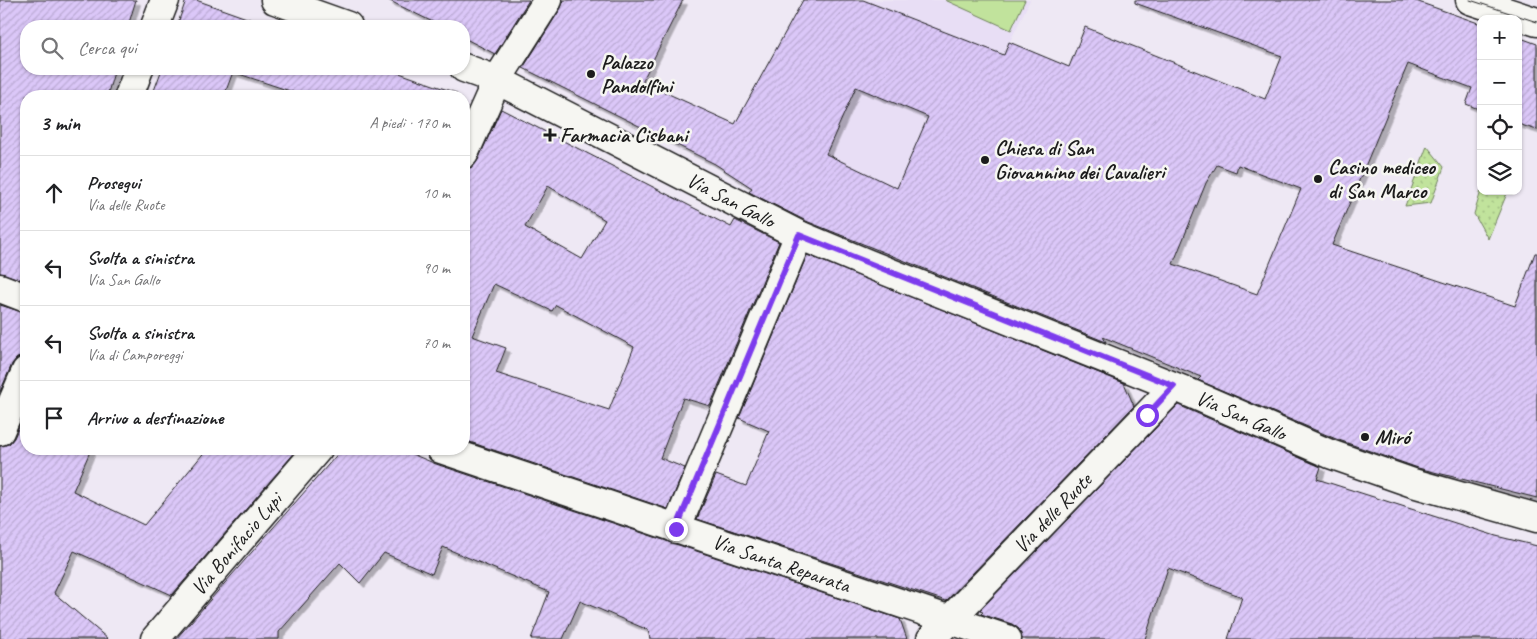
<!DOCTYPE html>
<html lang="it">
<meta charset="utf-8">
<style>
body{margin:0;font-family:Caveat,sans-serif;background:#f2f2f2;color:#202124}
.controls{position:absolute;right:15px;top:15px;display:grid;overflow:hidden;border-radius:10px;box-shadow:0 1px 4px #0004}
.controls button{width:45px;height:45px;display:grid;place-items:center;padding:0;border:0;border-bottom:1px solid #e0e0e0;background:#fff;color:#202124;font:25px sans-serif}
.stop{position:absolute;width:15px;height:15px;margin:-11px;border:4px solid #7c3aed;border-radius:50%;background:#fff}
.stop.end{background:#7c3aed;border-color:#fff;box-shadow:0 1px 5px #0008}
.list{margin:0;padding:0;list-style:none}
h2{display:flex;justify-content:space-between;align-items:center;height:65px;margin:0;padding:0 20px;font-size:21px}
h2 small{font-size:16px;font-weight:400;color:#757577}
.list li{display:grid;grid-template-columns:32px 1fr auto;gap:15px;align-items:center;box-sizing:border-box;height:75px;padding:0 20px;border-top:1px solid #e0e0e0}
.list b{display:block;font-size:19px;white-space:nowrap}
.list p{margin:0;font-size:16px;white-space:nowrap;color:#757577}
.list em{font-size:16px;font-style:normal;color:#757577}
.icon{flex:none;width:28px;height:28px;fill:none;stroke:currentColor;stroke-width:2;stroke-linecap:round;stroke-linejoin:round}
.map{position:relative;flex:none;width:1537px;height:639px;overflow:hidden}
.search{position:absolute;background:#fff;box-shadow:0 1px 4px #0004;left:20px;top:20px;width:450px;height:55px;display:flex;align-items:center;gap:12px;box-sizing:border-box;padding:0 18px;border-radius:20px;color:#757577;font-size:19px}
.panel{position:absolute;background:#fff;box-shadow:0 1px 4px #0004;left:20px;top:90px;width:450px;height:365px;border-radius:20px}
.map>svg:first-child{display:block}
.built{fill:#e8def5}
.grass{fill:url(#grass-dots);stroke:#6e805c}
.park{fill:#c1e39c;stroke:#6e805c}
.building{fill:url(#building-hatch);stroke:#1c1c1c;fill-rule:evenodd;filter:url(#shadow)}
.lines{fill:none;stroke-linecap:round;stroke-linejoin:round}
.street-casing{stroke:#1c1c1c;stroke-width:31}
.street{stroke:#f6f6f2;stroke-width:28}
.tram{stroke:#1c1c1c;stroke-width:1}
.route{stroke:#7c3aed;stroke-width:6}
.poi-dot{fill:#1c1c1c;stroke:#f6f6f2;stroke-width:2}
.labels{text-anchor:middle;stroke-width:5;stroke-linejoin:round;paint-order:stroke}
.poi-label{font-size:21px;font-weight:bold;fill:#1c1c1c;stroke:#f6f6f2;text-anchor:start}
.street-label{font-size:21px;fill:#1c1c1c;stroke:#f6f6f2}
</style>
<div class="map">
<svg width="1537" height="639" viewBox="0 0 1537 639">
<defs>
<pattern id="grass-dots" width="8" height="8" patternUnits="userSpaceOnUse" patternTransform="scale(1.25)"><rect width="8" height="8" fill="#c1e39c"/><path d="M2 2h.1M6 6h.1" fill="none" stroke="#a5c286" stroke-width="1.8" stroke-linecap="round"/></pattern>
<pattern id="building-hatch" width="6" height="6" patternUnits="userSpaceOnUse" patternTransform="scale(1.25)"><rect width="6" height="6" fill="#dbc7f8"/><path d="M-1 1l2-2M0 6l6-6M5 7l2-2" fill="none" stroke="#bbaad4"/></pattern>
<filter id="shadow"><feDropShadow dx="4.5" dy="4.5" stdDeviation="0" flood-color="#0004"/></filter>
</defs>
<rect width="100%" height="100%" fill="#eee8f4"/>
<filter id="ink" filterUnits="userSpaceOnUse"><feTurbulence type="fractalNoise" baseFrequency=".02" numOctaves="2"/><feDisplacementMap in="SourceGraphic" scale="10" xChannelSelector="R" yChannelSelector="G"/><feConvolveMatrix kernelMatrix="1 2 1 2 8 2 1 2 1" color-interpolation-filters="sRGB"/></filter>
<g filter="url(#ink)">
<path class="built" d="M803 0H1030L1004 54 987 49 903 254 778 138Z"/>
<path class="grass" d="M1427 146 1444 167 1431 203 1405 206Z
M1481 191H1508L1488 239 1474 214Z"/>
<path class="park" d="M945 0H1025L1011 30Z"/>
<path class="building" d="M0 0H136L128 26H26V69H115L107 96H26V281L0 273Z
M186 0H196L269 26H177Z
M388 0H529L495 54 464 38V26H441Z
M564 0H683L642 82 735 124 803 0H863L1004 55 1009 42 1069 67 1085 27 1265 99 1282 56 1135 3V0H1413L1481 24V110L1466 104 1472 88 1408 64 1332 245 1515 306 1535 253H1537V498L1418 468 1336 439 1198 380 1201 377 1103 337 1106 342 806 221 749 192 752 188 715 164 523 68 561 8ZM856 87 928 117 897 188 826 154ZM1217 165 1236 172 1238 165 1301 189 1257 294 1173 264 1206 183Z
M1518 37 1537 44V130L1518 124Z
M162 69H388L456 93V96H292L293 92 233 72 224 96H152Z
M501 109 731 227 735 220 779 242 710 406 683 398 660 458 685 468 668 509 464 440V169L473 167 478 160ZM548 186 605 220 582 259 525 227ZM494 284 552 311 556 305 634 347 609 410 496 373 506 348 472 336Z
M807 255 1124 383 1134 406 946 601 697 519 716 475 746 486 769 431 739 418Z
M0 305 26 313V356L17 358 12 364 0 392Z
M1178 405 1321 467 1317 479 1496 536 1537 546V639H1228L1242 597 1168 568 1145 639H1022L1019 629 1012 624 981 614 983 612 979 611Z
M26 410V449H91L73 491 144 525 207 449 297 450 172 595 74 551 54 593 108 639H0V446L9 444 14 438Z
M342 449H400L436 464 900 619 907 639H650L648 630 580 601 563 639H531L549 592 443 547 432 574 384 553 360 583 340 563 279 632V639H176Z"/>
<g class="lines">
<g class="street-casing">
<g id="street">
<path d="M275 0 348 26"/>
<path d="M1470 0 1537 22"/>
<path d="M155 26 165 0"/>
<path id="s1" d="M464 68 497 80 799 235 866 263 1183 390 1330 454 1413 483 1537 518"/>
<path d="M129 96 139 69"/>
<path d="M464 154 497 80 548 0"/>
<path d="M0 288 26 298"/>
<path d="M0 431 26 371"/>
<path id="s2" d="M441 449 1007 639"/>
<path d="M676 529 799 235"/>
<path id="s3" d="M155 639 318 449"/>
<path id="s4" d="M931 639 1174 387"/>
</g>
</g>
<use href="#street" class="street"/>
<path class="tram" d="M1470 0 1537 22"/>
</g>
</g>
<g class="lines" filter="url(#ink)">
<path class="route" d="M676 529 799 235 1174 386 1147 415"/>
</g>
<g class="poi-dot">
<circle cx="591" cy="74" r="5"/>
<path d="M547.5 127.5h5v5h5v5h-5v5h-5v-5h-5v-5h5z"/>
<circle cx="985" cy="160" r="5"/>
<circle cx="1318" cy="179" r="5"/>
<circle cx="1365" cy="437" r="5"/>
</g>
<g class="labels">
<g class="poi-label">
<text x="601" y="69">Palazzo<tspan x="601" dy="24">Pandolfini</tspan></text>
<text x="560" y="142">Farmacia Cisbani</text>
<text x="995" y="155">Chiesa di San<tspan x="995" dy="24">Giovannino dei Cavalieri</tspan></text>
<text x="1328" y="174">Casino mediceo<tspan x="1328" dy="24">di San Marco</tspan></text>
<text x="1375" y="444">Miró</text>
</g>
<g class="street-label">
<text dy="7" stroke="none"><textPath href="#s1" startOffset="298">Via San Gallo</textPath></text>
<text dy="7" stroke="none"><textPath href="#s1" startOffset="852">Via San Gallo</textPath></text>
<text dy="7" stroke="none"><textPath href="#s4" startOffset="175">Via delle Ruote</textPath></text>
<text dy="7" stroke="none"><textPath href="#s3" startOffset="125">Via Bonifacio Lupi</textPath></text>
<text dy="7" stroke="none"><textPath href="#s2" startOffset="359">Via Santa Reparata</textPath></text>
</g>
</g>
</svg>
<div class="controls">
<button>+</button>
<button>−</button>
<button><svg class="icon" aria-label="locate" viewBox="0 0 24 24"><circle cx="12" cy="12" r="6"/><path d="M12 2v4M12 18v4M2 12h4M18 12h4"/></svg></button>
<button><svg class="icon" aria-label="layers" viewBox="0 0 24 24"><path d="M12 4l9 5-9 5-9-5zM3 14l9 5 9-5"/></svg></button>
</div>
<div class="stop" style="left:1147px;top:415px"></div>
<div class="stop end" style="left:676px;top:529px"></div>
<div class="search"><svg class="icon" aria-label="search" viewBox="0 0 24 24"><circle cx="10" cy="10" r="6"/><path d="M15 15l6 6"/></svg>Cerca qui</div>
<section class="panel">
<h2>3 min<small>A piedi · 170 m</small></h2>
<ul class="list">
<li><svg class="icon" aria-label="ahead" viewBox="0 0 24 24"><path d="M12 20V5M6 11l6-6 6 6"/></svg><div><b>Prosegui</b><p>Via delle Ruote</p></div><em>10 m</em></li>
<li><svg class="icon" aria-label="left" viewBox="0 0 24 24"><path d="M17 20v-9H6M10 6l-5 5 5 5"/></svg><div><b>Svolta a sinistra</b><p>Via San Gallo</p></div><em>90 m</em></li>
<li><svg class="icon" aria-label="left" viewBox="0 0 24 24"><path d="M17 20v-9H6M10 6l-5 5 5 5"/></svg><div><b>Svolta a sinistra</b><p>Via di Camporeggi</p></div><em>70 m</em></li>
<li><svg class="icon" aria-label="arrive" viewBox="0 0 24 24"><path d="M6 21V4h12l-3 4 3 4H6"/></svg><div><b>Arrivo a destinazione</b></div></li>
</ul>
</section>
</div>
